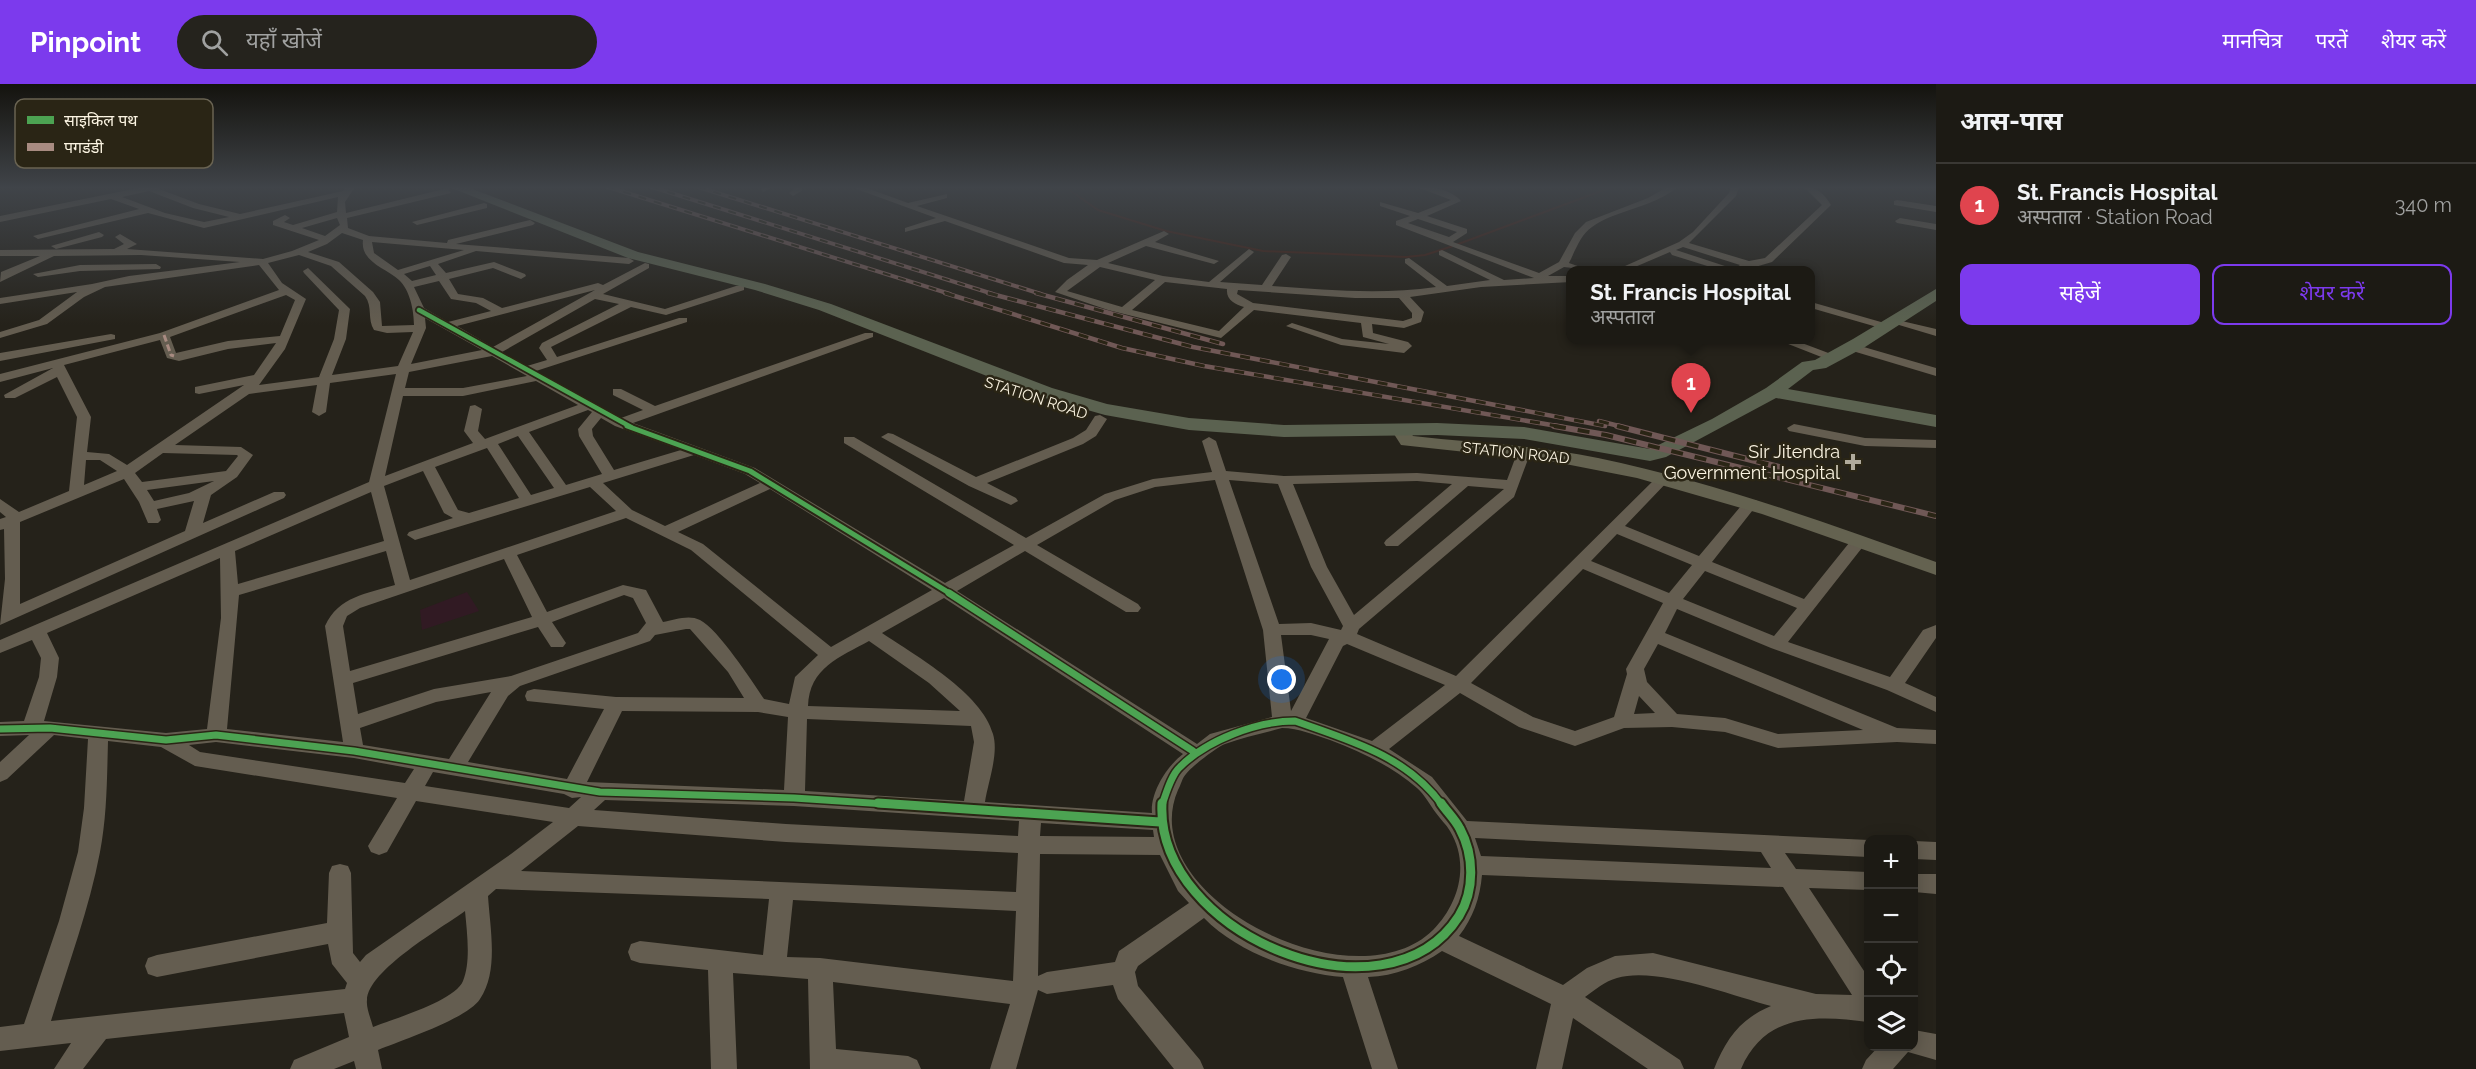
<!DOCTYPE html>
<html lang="hi">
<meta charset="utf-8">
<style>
body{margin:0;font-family:Raleway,"Noto Sans Devanagari",sans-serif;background:#25231d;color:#f1f3f6}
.controls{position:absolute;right:18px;bottom:18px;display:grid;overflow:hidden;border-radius:12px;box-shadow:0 3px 15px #0003}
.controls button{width:54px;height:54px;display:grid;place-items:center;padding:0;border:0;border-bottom:2px solid #3a3834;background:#1c1a14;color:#f1f3f6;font:30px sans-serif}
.you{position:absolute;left:1282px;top:596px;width:21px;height:21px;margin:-15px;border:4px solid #fff;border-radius:50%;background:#1a73e8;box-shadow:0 0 0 9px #1a73e833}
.badge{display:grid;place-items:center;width:39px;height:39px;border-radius:50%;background:#7c3aed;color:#fff;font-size:20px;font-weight:700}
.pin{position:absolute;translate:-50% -50px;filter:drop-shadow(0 2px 3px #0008)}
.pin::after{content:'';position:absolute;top:32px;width:21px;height:18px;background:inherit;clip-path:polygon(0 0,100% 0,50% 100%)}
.popup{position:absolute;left:1566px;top:182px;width:249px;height:78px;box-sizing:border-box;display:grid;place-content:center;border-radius:12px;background:#1c1a14;filter:drop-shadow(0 2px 4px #0005);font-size:20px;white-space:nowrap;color:#a0a1a0}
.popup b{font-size:22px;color:#f1f3f6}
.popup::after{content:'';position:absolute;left:50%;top:100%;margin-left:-12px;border:12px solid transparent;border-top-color:#1c1a14}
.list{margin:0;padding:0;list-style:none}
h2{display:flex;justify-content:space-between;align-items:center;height:78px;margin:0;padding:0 24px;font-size:26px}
h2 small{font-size:20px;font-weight:400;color:#a0a1a0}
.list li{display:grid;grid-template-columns:39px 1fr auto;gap:18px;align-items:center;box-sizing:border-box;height:84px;padding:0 24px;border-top:2px solid #3a3834}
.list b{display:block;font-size:22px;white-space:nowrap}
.list p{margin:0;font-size:20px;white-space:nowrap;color:#a0a1a0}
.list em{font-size:20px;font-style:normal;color:#a0a1a0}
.actions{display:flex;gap:12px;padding:18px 24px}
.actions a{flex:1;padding:14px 0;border:2px solid #7c3aed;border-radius:12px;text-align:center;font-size:21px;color:#7c3aed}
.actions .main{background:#7c3aed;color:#fff}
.icon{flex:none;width:33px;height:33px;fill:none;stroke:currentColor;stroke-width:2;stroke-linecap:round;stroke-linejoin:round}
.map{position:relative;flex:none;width:1936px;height:985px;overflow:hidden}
header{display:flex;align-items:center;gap:36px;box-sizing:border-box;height:84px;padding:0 30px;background:#7c3aed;color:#fff}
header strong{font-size:28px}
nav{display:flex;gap:33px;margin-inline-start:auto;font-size:21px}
.search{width:420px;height:54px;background:#25231d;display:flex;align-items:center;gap:15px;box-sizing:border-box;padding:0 21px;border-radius:33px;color:#a0a1a0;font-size:22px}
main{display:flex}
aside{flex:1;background:#1c1a14}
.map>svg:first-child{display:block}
.green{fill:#311a23}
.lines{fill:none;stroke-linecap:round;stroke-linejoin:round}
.stream{stroke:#421f14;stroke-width:2}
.minor{fill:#645d50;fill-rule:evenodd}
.major{fill:#646250;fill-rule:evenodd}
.highway{fill:#5b6250;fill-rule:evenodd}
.rail-far2-casing{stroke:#705856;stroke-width:4}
.rail-far1-casing{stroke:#705856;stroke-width:4.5}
.rail-casing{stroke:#705856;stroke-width:6}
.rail-far2{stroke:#2a2515;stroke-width:2;stroke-dasharray:8;stroke-linecap:butt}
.rail-far1{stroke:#2a2515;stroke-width:3;stroke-dasharray:10;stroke-linecap:butt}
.rail{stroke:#2a2515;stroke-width:4;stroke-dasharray:12;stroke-linecap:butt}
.quiet{stroke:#a88b81;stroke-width:3;stroke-dasharray:7 3;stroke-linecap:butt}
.cycleway-far3-casing{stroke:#2a2515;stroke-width:8}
.cycleway-far2-casing{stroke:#2a2515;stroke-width:9}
.cycleway-far1-casing{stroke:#2a2515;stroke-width:10}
.cycleway-casing{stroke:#2a2515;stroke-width:13}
.cycleway-far3{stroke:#4ca352;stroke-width:4.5}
.cycleway-far2{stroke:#4ca352;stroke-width:5}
.cycleway-far1{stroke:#4ca352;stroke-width:7}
.cycleway{stroke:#4ca352;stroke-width:9}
.poi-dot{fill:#b0aa9c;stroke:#2a2515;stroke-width:2}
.labels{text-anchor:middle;stroke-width:5;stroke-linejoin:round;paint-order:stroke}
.far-street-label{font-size:15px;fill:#fbf4e2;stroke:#2a2515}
.poi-label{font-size:18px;fill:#fbf4e2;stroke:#2a2515;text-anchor:end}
.key{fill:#2a2515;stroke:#696352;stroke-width:1.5}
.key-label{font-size:16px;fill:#fbf4e2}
</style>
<header>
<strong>Pinpoint</strong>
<div class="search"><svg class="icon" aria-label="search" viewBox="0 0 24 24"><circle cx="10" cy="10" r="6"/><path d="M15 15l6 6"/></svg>यहाँ खोजें</div>
<nav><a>मानचित्र</a><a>परतें</a><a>शेयर करें</a></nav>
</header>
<main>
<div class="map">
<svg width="1936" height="985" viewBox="0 0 1936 985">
<rect width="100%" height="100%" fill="#25221a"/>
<path class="green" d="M467 508 479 527 422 546 420 526Z"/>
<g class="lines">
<path class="stream" d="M1065 103 1098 126 1166 147 1263 167 1406 173 1425 171 1453 162 1612 103"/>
<path class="minor" d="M143 103H162L159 105 199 120 240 130 343 107 346 103H355L345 118 346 129 448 104 451 109 347 134 348 144 369 152 447 159 448 156 530 136 535 139 533 141 456 160 629 174 634 177 629 180 476 167 438 180 446 189 494 178 525 190 526 192 521 195 493 184 449 195 458 210 483 214 502 224 598 199 603 201 645 179 649 180V184L603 210 665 225 736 202H744V206L666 231 631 223 551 263 557 273 679 234H687V238L536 287 621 334 643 326 613 311V305H621L655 322 865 249H873V253L633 339 755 384 945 499 1014 461 844 359V353H854L1026 454 1105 410 1153 395 1212 388 1202 357 1209 353 1216 357 1226 387 1284 392 1417 389 1507 396 1519 364H1529L1531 367 1514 413 1359 545 1357 550 1456 592 1658 392 1663 391 1670 395 1625 442 1699 472 1746 416H1756L1758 419 1756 422 1712 478 1804 515 1853 454H1865L1867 457 1865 460 1788 558 1890 593 1923 546 1936 541V554L1905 599 1936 613V628L1887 606 1771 564 1677 525 1665 549 1897 644 1936 646V660L1897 658 1778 664 1725 648 1672 643 1624 644 1575 662 1519 643 1460 609 1389 665 1432 693 1467 737 1869 756 1868 773 1785 769 1796 785 1868 788V806L1809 804 1868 893V938C1817 931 1765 929 1741 985H1714C1726 955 1740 935 1771 922 1731 911 1655 882 1617 894 1605 897 1595 906 1585 913L1680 976 1684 985H1648L1573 934 1562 985H1536L1551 920 1442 867C1420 882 1395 892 1368 893L1398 985H1372L1343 893C1296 889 1238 869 1204 834L1138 882 1135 888 1138 902 1200 976 1204 985H1174L1118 915 1113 901 1047 910 1038 906 1016 985H990L1010 920 833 898 836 965 908 972 917 976 921 985H810L808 895 733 889 737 985H711L708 886 640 879 631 876 628 868 631 860 640 857 763 871 769 815 496 805 488 812C490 844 499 887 480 915 467 935 402 956 378 966L382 985H356L354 977 334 985H290L294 976 349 953 344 929 106 955 83 985H54L71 959 0 967V943L24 940 59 837 78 768 84 724 88 655 54 651 7 695 0 698V678L29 651 0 652V638L24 637 39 593 41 574 32 556 0 569V556L369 398 396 290 330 299 326 328 319 332 312 328 317 301 249 310 175 361 241 363 253 371 237 393 211 411 203 439 274 408H284L286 411 284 414 0 541 5 495 4 445 0 446V435L6 433 0 428V415L19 428 69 407 77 333 57 293 15 314H5L4 311 53 284 0 298V290L160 249 279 206 259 181 105 203 84 213 47 240 0 254V248L39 236 77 208 0 220V214L92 200 129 192 240 178 141 171 54 172 0 198 1 188 40 172H0V166L114 165 124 160 115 153 120 150 137 160 127 165 263 175 292 167 319 156 273 141V137L285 131 290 134 284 138 293 141 337 128 338 113 204 144 148 129 38 155 33 152 139 125 111 115 0 138V132ZM149 107 193 124 229 133 204 138 165 129 122 113ZM337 134 340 141 325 152 302 144ZM342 149 363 156C360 178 386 184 399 196 410 206 414 227 414 241L382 242 380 218 373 208 339 178 308 168 327 160ZM372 158 464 166 398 186 374 169ZM299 171 331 182 365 212C373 223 367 235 374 246L387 249 413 248 398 282 332 291 346 255 350 225 308 184 303 187 304 189 339 226 334 255 319 293 259 301 285 265 306 215 282 199 268 179ZM430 182 436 191 412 197 404 190ZM439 197 451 215 476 219 491 227 448 238 424 224 414 203ZM595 206 493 263 457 242ZM286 211 295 216 280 252 228 257 176 269 170 253ZM595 215 619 220 542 259 539 264 547 276 527 282 502 268ZM425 234 482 266 411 280 426 244ZM160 256 167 274 179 277 228 265 276 259 254 291 195 303V309L199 310 244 301 127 381 109 370 87 368 91 333 64 281ZM492 272 527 292 463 304H405L409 288ZM536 297 578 321 485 355 478 347 482 325 475 321 470 322 464 347 473 359 385 392 403 312H463ZM588 326 592 328 578 345 579 352 602 390 566 401 529 348ZM601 334 615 342 681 366 614 386 593 352 592 345ZM518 352 554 404 531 411 498 360ZM487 364 519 414 469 429 458 426 435 383ZM163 369 237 371 238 372 226 387 142 398 135 389ZM694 371 745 390 760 399 665 442 632 426 603 399ZM86 376H100L117 387 84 401ZM423 387 444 429 453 434 409 448 407 451 415 456 590 403 616 427 410 496 384 402ZM124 395 139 418 148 439H158L161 436 157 425 194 417 185 447 20 520V438ZM1215 396 1263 546 1272 633 1210 650 1197 660 957 507 1025 467 1126 528H1138L1141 524 1138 520 1037 461 1115 416 1155 403ZM1229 396 1278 400 1311 483 1343 542 1341 546 1311 539 1279 540ZM214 397 189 409 154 417 147 406ZM1417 397 1452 400 1386 456 1384 459 1386 462H1398L1468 402 1504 405 1354 531 1327 483 1293 400ZM770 405 932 506 831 563 703 460 678 448ZM371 408 384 457 238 500 235 467ZM626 434 691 466 818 571 795 593 789 620 764 615C752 597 718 545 700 536 689 530 674 536 663 538L646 506 623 501 547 528 517 471ZM1617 450 1692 481 1669 509 1591 477ZM386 467 395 501C366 510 339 512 325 542L343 658 227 645 239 511ZM220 474 221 534 207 645 166 649 44 637 57 593 59 574 47 549ZM504 475 532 533 350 587 343 542 347 532 360 524ZM1583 485 1663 519 1626 585 1627 590 1614 633 1575 647 1533 633 1471 599ZM1705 487 1797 524 1774 552 1683 515ZM624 511 633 514 646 539 638 549 511 592 434 605 358 630 353 599 538 543 551 563H563L566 559 552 538ZM944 514 1183 670C1167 682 1150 709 1152 729L985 718C988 698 999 670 993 650 982 609 916 572 882 549ZM686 545H690L728 588 744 614 616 613 534 605 527 607 525 612 527 617 604 625 567 695 468 678 508 612 520 602 650 557 655 551ZM1281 551H1311L1329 555 1291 627ZM869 557 929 599 960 627 808 622C809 584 840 573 869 557ZM1347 560 1445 601 1372 657 1306 634 1343 562ZM1658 560 1863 646 1778 650 1725 634 1677 630 1647 598 1644 585ZM491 608 449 675 363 661 360 644 436 618ZM1639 612 1655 629 1634 630ZM622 627 758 628 788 633 784 706 587 698ZM807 635 971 642 974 658 964 717 805 707ZM1282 644C1299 644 1314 651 1330 656 1361 668 1392 682 1417 704 1425 711 1430 721 1436 729 1440 735 1446 740 1450 747 1470 780 1459 820 1433 846 1354 924 1132 812 1178 706 1181 701 1182 694 1186 690 1191 683 1217 663 1225 660 1243 653 1264 649 1282 644ZM108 657 161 663 195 682 397 714 368 762 371 768 379 771 387 768 416 717 553 738 511 770 366 871 360 878 353 869 351 789 348 782 340 780 332 782 329 789 327 839 157 871 148 874 145 882 148 890 157 893 328 860 332 880 347 899 345 905 51 937C68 881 89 826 100 768 107 732 107 694 108 657ZM216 658 354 674 414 685 405 699 200 668 189 661ZM433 688 564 710 572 714 581 713 569 724 425 702ZM605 716 794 722 1019 737 1018 752 786 740 594 726ZM1041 739 1153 746 1154 753 1040 752ZM578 742 786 758 1018 769 1016 808 521 787ZM1475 754 1761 768 1771 784 1481 772ZM1040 770 1160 771 1178 807 1189 819 1119 867 1115 878 1047 888 1038 892ZM1482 791 1783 803 1852 911 1816 910 1653 869 1615 872 1587 884 1563 901 1459 852C1473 834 1480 814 1482 791ZM793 816 1016 827 1013 897 820 874 787 873ZM465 827C467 849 471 877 463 897 455 917 393 935 373 943 371 935 366 924 367 916 368 886 442 844 465 827Z
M760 103H773L763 108Z
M792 103H801L803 106 793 112 789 109 794 105Z
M851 103H864L908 119 947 110V114L917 122 1069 174 1097 176 1164 147 1169 150 1155 158 1219 177 1214 180 1146 162 1108 179 1163 192 1209 198 1249 165 1254 168 1252 170 1220 198 1262 201 1282 171 1286 170 1291 173 1272 202C1327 206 1381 211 1436 203L1405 179V175L1409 174 1447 202 1490 196 1439 171V167L1442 166 1504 196 1534 194 1396 141V137L1410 132 1380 122V118L1418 129 1451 116 1417 103C1432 103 1451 105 1461 117L1427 132 1467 145V149L1453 158 1539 189 1559 178 1575 149 1586 138 1648 114 1667 103H1678C1652 124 1615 126 1592 143 1581 150 1575 167 1569 179L1589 186 1564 183 1548 192H1571V198L1481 203 1410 213 1424 228 1421 238 1404 244 1372 240 1373 249 1408 258 1412 262 1404 269 1341 261 1286 242 1292 239 1342 255 1389 260 1363 253 1361 239 1254 226 1221 254 1108 226 1055 208 1067 196 1088 181 1064 179 945 137 905 148V144L936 134ZM1418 135 1457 148 1449 153 1408 139ZM1100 183 1155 196 1122 223 1067 207ZM1165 198 1227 205C1226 216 1235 220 1244 223L1219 247 1132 226ZM1238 206 1355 214H1399L1412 229V234L1403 237 1253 219 1237 210Z
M1731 103H1739L1736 112 1689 159 1749 177 1765 174 1822 121 1804 103C1818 103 1824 110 1831 121L1772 178 1745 186H1720L1672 171 1670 168 1628 186H1616L1679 158 1693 148 1729 109ZM1683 163 1740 181 1734 185 1676 166Z
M1897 116 1936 122V128L1894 121V117Z
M484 119 487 120V124L417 141 412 138Z
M1900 134 1936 140V146L1897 139 1895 137Z
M99 148 104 151 102 153 56 165 51 162Z
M156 180 161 183 160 185 80 187 38 193 33 190 80 181Z
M1811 218 1888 240 1890 242 1884 245 1811 224Z
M1889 234 1936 245V252L1889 238Z
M111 250 115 251V255L0 277V269Z
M1778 256H1794L1839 273 1829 276Z
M1850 259 1936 284V292L1846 265 1844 263Z
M1100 331 1107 335 1096 352 1083 360 987 399 1016 414 1018 417 1011 421 969 402 881 353 888 349 893 350 976 393 1073 354 1086 346 1095 332Z
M1794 340 1865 354 1936 356V364L1865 362 1789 347 1787 344Z
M1914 757 1936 758V776L1914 775Z
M1914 790H1936V810L1914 808Z
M1914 946 1936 950V976L1908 968 1893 985H1862L1866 976 1879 962H1914Z"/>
<path class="major" d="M1401 342 1407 343 1413 352C1474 359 1537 361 1598 374 1713 398 1825 438 1936 478V491L1762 430 1637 394 1550 377 1401 361 1392 347Z"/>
<path class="highway" d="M449 103H467L638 168 765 200 831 220 1052 304 1107 320 1189 334 1284 341 1437 339 1524 343 1650 365 1712 335 1766 304 1802 278 1815 276 1853 255 1936 205V217L1865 263 1826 284 1813 286 1788 305 1936 331V343L1776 314 1666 373 1650 377 1524 355 1437 351 1284 353 1189 346 1105 331 1038 312 819 226 755 206 628 174Z"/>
<g class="rail-far2-casing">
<path id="rail-far2" d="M608 103 950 210
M652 103 993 210
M698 103 1041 210"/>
</g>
<g class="rail-far1-casing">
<path id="rail-far1" d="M945 209 1122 264 1204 282 1563 343
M988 209 1193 263 1605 342
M1036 209 1223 260
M1599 337 1623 343"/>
</g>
<g class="rail-casing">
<path id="rail" d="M1554 342 1606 351 1936 432
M1617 342 1779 383"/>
</g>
<use href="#rail-far2" class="rail-far2"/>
<use href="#rail-far1" class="rail-far1"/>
<use href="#rail" class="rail"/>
<path class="quiet" d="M164 251 171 271 174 272"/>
<g class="cycleway-far3-casing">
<path id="cycleway-far3" d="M419 226 631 343"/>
</g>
<g class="cycleway-far2-casing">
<path id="cycleway-far2" d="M627 342 750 387 951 510"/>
</g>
<g class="cycleway-far1-casing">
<path id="cycleway-far1" d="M949 509 1193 667
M0 645 50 644 166 656 216 651 354 667 600 708 794 714 901 721
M1162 721C1166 710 1171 691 1180 683 1207 656 1257 637 1295 637 1349 656 1407 672 1442 721"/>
</g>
<g class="cycleway-casing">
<path id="cycleway" d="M878 719 1160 738
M1162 719C1155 850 1386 946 1459 832 1475 806 1474 771 1460 745 1455 735 1447 728 1441 719"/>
</g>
<use href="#cycleway-far3" class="cycleway-far3"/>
<use href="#cycleway-far2" class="cycleway-far2"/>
<use href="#cycleway-far1" class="cycleway-far1"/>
<use href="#cycleway" class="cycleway"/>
</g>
<linearGradient id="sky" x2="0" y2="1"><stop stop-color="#14130e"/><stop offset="0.43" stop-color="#404449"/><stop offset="1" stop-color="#404449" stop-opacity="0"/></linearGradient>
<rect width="1936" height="241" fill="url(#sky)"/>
<path class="poi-dot" d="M1850 369h6v6h6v6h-6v6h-6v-6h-6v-6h6z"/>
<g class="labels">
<g class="far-street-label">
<text transform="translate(1036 314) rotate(18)" y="5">STATION ROAD</text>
<text transform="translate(1516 369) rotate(6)" y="5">STATION ROAD</text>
</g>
<g class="poi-label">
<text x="1840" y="374">Sir Jitendra<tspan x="1840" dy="21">Government Hospital</tspan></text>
</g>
</g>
<rect x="15" y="15" width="198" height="69" rx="9" class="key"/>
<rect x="27" y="32" width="27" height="8" fill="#4ca352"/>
<rect x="27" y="59" width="27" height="8" fill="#a88b81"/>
<g class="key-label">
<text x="64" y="42">साइकिल पथ</text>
<text x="64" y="69">पगडंडी</text>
</g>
</svg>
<div class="controls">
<button>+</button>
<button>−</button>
<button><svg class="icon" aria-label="locate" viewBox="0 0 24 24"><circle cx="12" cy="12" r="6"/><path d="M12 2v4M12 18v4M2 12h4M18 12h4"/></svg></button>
<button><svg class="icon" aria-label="layers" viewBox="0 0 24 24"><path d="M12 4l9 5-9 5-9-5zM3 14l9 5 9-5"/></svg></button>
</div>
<div class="you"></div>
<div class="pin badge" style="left:1691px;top:329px;background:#e0444e">1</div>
<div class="popup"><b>St. Francis Hospital</b>अस्पताल</div>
</div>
<aside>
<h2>आस-पास<small></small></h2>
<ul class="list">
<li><span class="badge" style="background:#e0444e">1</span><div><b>St. Francis Hospital</b><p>अस्पताल · Station Road</p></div><em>340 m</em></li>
</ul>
<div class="actions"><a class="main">सहेजें</a><a>शेयर करें</a></div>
</aside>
</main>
